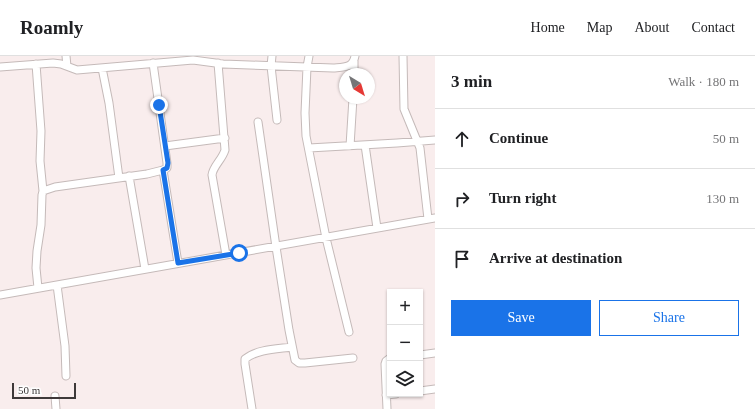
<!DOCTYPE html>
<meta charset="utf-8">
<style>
body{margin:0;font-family:"Times New Roman",serif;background:#f2f2f2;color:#202124}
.controls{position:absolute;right:12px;bottom:12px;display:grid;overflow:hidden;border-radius:0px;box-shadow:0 1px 3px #0004}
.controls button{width:36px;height:36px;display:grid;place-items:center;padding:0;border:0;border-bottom:1px solid #e0e0e0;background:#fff;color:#202124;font:20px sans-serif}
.compass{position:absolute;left:339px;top:12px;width:36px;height:36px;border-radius:50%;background:#fff;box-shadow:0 1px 3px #0004;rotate:142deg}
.scale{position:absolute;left:12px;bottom:10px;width:64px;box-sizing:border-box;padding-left:4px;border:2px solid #3e3939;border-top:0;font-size:11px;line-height:14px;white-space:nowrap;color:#3e3939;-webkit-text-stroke:3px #fefefe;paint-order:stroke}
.stop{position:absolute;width:12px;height:12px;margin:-9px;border:3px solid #1a73e8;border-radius:50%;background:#fff}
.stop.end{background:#1a73e8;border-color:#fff;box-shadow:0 1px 4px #0008}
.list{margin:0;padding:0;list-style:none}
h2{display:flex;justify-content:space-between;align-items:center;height:52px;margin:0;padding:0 16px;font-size:17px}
h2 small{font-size:13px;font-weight:400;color:#757577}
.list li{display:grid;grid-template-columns:26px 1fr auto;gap:12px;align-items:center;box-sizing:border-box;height:60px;padding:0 16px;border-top:1px solid #e0e0e0}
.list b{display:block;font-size:15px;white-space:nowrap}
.list em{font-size:13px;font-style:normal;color:#757577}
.actions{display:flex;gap:8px;padding:12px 16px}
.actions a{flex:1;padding:9px 0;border:1px solid #1a73e8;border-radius:0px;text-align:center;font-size:14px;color:#1a73e8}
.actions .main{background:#1a73e8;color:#fff}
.icon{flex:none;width:22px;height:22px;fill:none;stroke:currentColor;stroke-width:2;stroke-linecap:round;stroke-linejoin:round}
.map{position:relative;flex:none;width:435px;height:353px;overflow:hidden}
header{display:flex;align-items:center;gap:24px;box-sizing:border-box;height:56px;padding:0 20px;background:#fff;border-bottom:1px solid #e0e0e0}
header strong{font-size:19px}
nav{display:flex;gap:22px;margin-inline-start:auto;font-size:14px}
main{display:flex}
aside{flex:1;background:#fff}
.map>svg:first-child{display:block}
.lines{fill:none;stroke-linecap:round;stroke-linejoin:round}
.minor-casing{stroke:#c5bab9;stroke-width:9}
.minor{stroke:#fff;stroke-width:7}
.route{stroke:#1a73e8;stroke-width:5}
</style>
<header>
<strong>Roamly</strong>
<nav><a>Home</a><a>Map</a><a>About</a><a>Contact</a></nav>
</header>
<main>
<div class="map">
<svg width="435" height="353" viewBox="0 0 435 353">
<rect width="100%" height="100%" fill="#f9eded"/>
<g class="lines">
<g class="minor-casing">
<path id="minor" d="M66 0 67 10
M272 0 271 10 277 64
M309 0 307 11 305 57 306 80 326 182 349 276
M403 0 404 53 420 92 428 163
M218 7 225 94C222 104 213 110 212 119L226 199
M36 8 41 75 40 105 43 135
M0 11 53 7 61 8 77 14 193 4 223 8 333 12C344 11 353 12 355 0
M102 12 109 47 119 122
M354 18V5
M258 66 276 191 289 274 295 304 299 307H305L353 302
M365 89 377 172
M165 90 225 82
M350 90 353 42
M309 92 397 87 435 84
M163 114 178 207
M129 120 145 213
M57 229 65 290 66 320
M38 232 36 212 37 195 41 169 42 139 43 135 55 131 147 118 163 114 167 112V107L153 7
M0 239 435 162
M420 299 435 297
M420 335 435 333
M386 339 396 338
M55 340 56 353
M252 353 245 308V303C257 293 278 293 292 291
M387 353 385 308 386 305 390 302"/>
</g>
<use href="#minor" class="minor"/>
</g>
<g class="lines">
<path class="route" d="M159 49 168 107 167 112 163 114 178 207 239 197"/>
</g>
</svg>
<div class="controls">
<button>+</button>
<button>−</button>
<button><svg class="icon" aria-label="layers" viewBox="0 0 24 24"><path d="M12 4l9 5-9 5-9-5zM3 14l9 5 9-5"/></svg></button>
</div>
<svg class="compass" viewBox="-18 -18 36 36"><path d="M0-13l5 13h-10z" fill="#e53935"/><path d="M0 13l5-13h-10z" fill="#757577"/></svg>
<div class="scale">50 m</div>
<div class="stop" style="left:239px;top:197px"></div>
<div class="stop end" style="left:159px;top:49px"></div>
</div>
<aside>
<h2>3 min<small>Walk · 180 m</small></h2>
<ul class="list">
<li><svg class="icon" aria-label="ahead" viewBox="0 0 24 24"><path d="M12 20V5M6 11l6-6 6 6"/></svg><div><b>Continue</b></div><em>50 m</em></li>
<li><svg class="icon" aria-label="right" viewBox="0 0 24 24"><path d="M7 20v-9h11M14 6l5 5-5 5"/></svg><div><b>Turn right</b></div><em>130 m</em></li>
<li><svg class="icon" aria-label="arrive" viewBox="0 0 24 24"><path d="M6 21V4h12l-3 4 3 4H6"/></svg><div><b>Arrive at destination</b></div></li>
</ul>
<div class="actions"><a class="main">Save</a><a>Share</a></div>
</aside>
</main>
